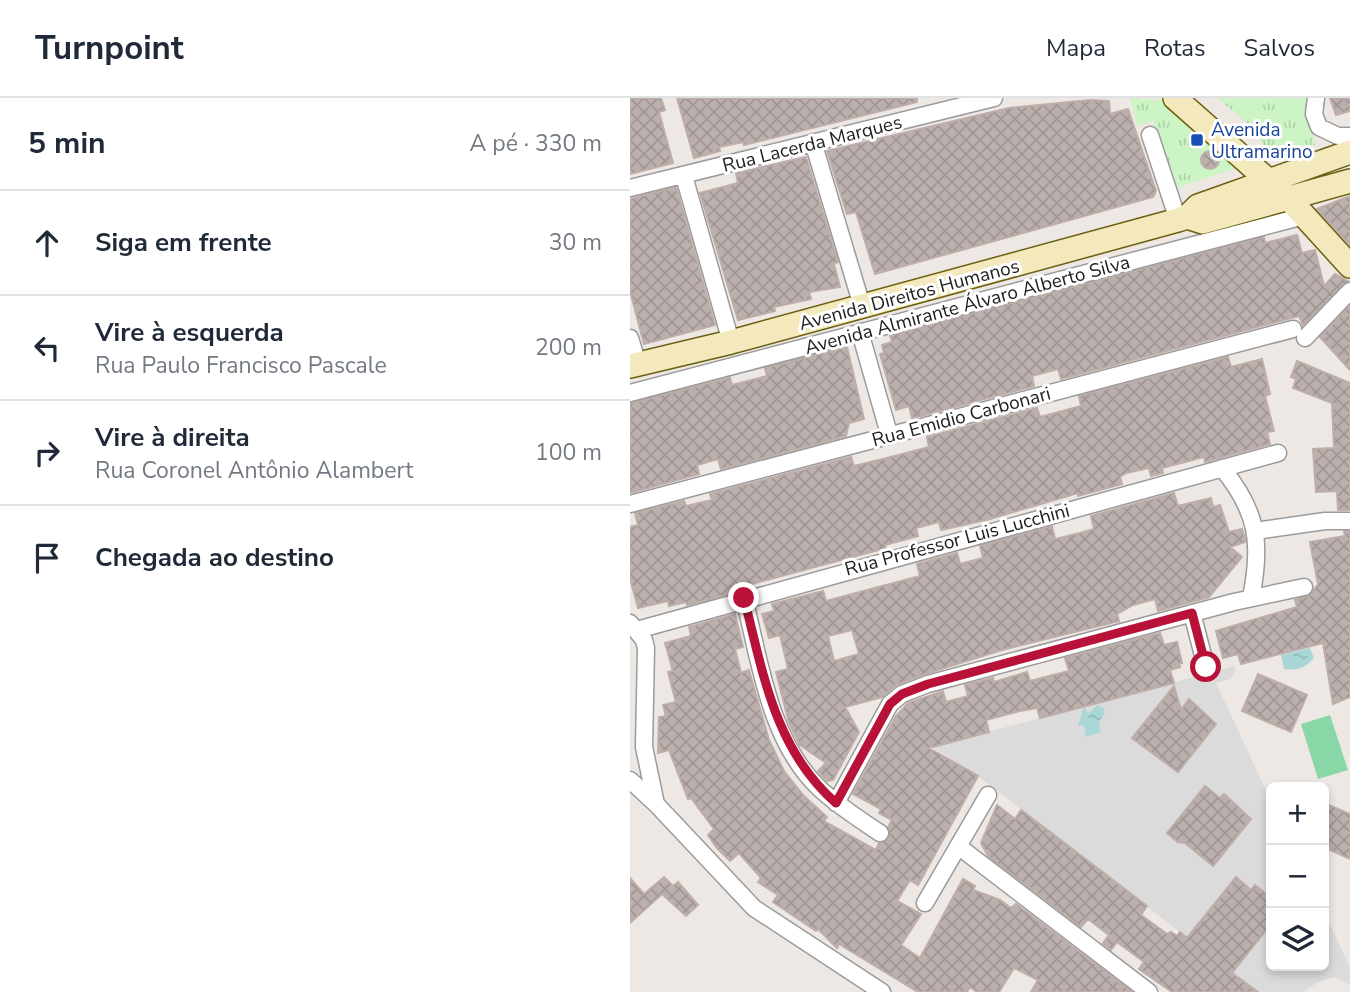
<!DOCTYPE html>
<html lang="pt">
<meta charset="utf-8">
<style>
body{margin:0;font-family:"Nunito Sans",sans-serif;background:#f6f6f7;color:#1f2937}
.controls{position:absolute;right:21px;bottom:21px;display:grid;overflow:hidden;border-radius:10px;box-shadow:0 4px 10px #0003}
.controls button{width:63px;height:63px;display:grid;place-items:center;padding:0;border:0;border-bottom:2px solid #e0e1e3;background:#fff;color:#1f2937;font:35px sans-serif}
.stop{position:absolute;width:21px;height:21px;margin:-16px;border:5px solid #b91239;border-radius:50%;background:#fff}
.stop.end{background:#b91239;border-color:#fff;box-shadow:0 2px 7px #0008}
.list{margin:0;padding:0;list-style:none}
h2{display:flex;justify-content:space-between;align-items:center;height:91px;margin:0;padding:0 28px;font-size:30px}
h2 small{font-size:23px;font-weight:400;color:#747a83}
.list li{display:grid;grid-template-columns:46px 1fr auto;gap:21px;align-items:center;box-sizing:border-box;height:105px;padding:0 28px;border-top:2px solid #e0e1e3}
.list b{display:block;font-size:26px;white-space:nowrap}
.list p{margin:0;font-size:23px;white-space:nowrap;color:#747a83}
.list em{font-size:23px;font-style:normal;color:#747a83}
.icon{flex:none;width:38px;height:38px;fill:none;stroke:currentColor;stroke-width:2;stroke-linecap:round;stroke-linejoin:round}
.map{position:relative;flex:none;width:720px;height:894px;overflow:hidden}
header{display:flex;align-items:center;gap:42px;box-sizing:border-box;height:98px;padding:0 35px;background:#fff;border-bottom:2px solid #e0e1e3}
header strong{font-size:33px}
nav{display:flex;gap:38px;margin-inline-start:auto;font-size:24px}
main{display:flex}
aside{flex:1;background:#fff}
.map>svg:first-child{display:block}
.residential{fill:#dbdbdb}
.park{fill:url(#park-tufts)}
.pitch{fill:#89d6a6}
.water{fill:url(#water-ripples)}
.building{fill:url(#building-cross-hatch);stroke:#beada8;stroke-width:2;fill-rule:evenodd}
.lines{fill:none;stroke-linecap:round;stroke-linejoin:round}
.street-casing{stroke:#9b9b9b;stroke-width:19}
.secondary-casing{stroke:#6a5f0f;stroke-width:26}
.street{stroke:#fff;stroke-width:16}
.secondary{stroke:#f3e9bd;stroke-width:23}
.route{stroke:#b91239;stroke-width:9}
.transit-dot{fill:#1a4fb4;stroke:#fff;stroke-width:2.5}
.labels{text-anchor:middle;stroke-width:6;stroke-linejoin:round;paint-order:stroke}
.transit-label{font-size:19px;fill:#164399;stroke:#fff;text-anchor:start}
.street-label{font-size:19px;fill:#1e1e1e;stroke:#fff}
</style>
<header>
<strong>Turnpoint</strong>
<nav><a>Mapa</a><a>Rotas</a><a>Salvos</a></nav>
</header>
<main>
<aside>
<h2>5 min<small>A pé · 330 m</small></h2>
<ul class="list">
<li><svg class="icon" aria-label="ahead" viewBox="0 0 24 24"><path d="M12 20V5M6 11l6-6 6 6"/></svg><div><b>Siga em frente</b></div><em>30 m</em></li>
<li><svg class="icon" aria-label="left" viewBox="0 0 24 24"><path d="M17 20v-9H6M10 6l-5 5 5 5"/></svg><div><b>Vire à esquerda</b><p>Rua Paulo Francisco Pascale</p></div><em>200 m</em></li>
<li><svg class="icon" aria-label="right" viewBox="0 0 24 24"><path d="M7 20v-9h11M14 6l5 5-5 5"/></svg><div><b>Vire à direita</b><p>Rua Coronel Antônio Alambert</p></div><em>100 m</em></li>
<li><svg class="icon" aria-label="arrive" viewBox="0 0 24 24"><path d="M6 21V4h12l-3 4 3 4H6"/></svg><div><b>Chegada ao destino</b></div></li>
</ul>
</aside>
<div class="map">
<svg width="720" height="894" viewBox="0 0 720 894">
<defs>
<pattern id="park-tufts" width="24" height="20" patternUnits="userSpaceOnUse" patternTransform="scale(1.75)"><rect width="24" height="20" fill="#ccf4c5"/><path d="M3 7l-1-3M5 7V3M7 7l1-3M15 17l-1-3M17 17v-4M19 17l1-3" fill="none" stroke="#afd1a9"/></pattern>
<pattern id="water-ripples" width="26" height="14" patternUnits="userSpaceOnUse" patternTransform="scale(1.75)"><rect width="26" height="14" fill="#a9d7d7"/><path d="M2 4q2-2 4 0t4 0M15 11q2-2 4 0t4 0" fill="none" stroke="#91b8b8"/></pattern>
<pattern id="building-cross-hatch" width="8" height="8" patternUnits="userSpaceOnUse" patternTransform="scale(1.75)"><rect width="8" height="8" fill="#bbb0ae"/><path d="M0 0l8 8M0 8l8-8" fill="none" stroke="#a09795"/></pattern>
</defs>
<rect width="100%" height="100%" fill="#eee8e4"/>
<path class="residential" d="M604 568 605 573 601 581 586 585 641 703V868H694V814L720 869V887L704 879 688 884 673 894H628L348 678 302 649Z"/>
<path class="park" d="M500 0 530 2 584 42 613 68 544 91 523 23 508 28Z
M587 0H681L679 13 685 47 653 56H640L617 25Z"/>
<path class="pitch" d="M700 617 718 672 688 681 671 626Z"/>
<path class="water" d="M680 550 684 560C676 570 667 573 654 571L651 557Z
M467 607 474 610 475 615 469 624 471 634 456 639 454 627 448 628 454 608 458 616Z"/>
<path class="building" d="M0 0H31L35 12 29 14 43 65 0 76Z
M47 0H287V4L114 47 113 44 89 49 90 53 64 60Z
M700 0H720V13L706 17Z
M460 2 479 3 480 16 498 11 526 93 523 99 245 176 226 114 217 116 197 53 379 10Z
M571 62a9 9 0 1 1 18 0a9 9 0 1 1-18 0Z
M176 59 208 164 204 166 210 189 179 194 181 201 144 209 145 213 108 222 70 95 108 85 106 75Z
M46 89 85 227 14 246 0 193V101Z
M720 98V147L687 111Z
M667 137 672 155 685 152 694 188 705 176 718 183 673 227 669 218 431 281 428 271 402 278 404 288 291 318 282 320 279 308 266 312 250 256 254 255 252 247 262 244 260 237 634 139 635 145Z
M720 208V272L690 239Z
M217 249 234 321 219 325 216 338 91 371 88 361 67 367 69 376 0 395V305L100 280 102 287 137 278 135 270Z
M598 259 601 269 632 261 640 296 635 298 644 333 637 334 640 346 575 364 574 359 532 370 533 375 521 378 519 370 496 375 490 379 492 386 448 398V395L360 421 311 432 309 424 286 430 288 438 255 447 256 450 99 492 100 496 57 507 56 504 39 508 38 503 8 510 0 480V429L8 427 5 415 54 403 56 408 82 402 80 396 221 359 224 368 257 360 299 349 297 339 407 310 410 319 451 308 449 298Z
M667 263 720 285V412H708L707 393 686 394 683 351 704 350 702 305 663 290 666 281 661 279Z
M544 395 548 408 581 400 583 409 590 407 599 434 612 431 615 440V444L600 449 612 459 579 499 528 513 525 501 503 507 487 516 489 523 372 552 295 576 266 587 252 599 215 609 229 634 203 682 197 683 188 673 196 665 170 647 159 625 146 574 158 571 150 537 139 540 132 516 144 513 142 506 193 493 196 503 290 478 287 466 327 455 330 466 353 460 350 448 422 428 425 441 450 435 464 431 461 418ZM222 532 229 556 204 563 198 538Z
M714 433H720V599L703 606 693 545 611 566 608 556 593 560 586 533 667 509 665 502 680 497 688 486 680 444 715 438Z
M105 516 113 549 105 551 111 575 119 572 139 642 154 673 173 697 197 719 194 723 246 752 249 745 259 740 258 729 262 722 249 715 251 711 223 696 266 618 278 605 313 593 316 604 338 598 335 587 363 580 364 584 397 574 400 583 439 573 435 560 530 535 534 547 547 544 552 565 549 566 550 569 540 572 544 585 410 620 407 610 390 613 356 622 359 634 299 650 348 678 288 787 280 782 267 803 291 816 271 847 290 860 333 781 345 788 343 792 370 802 381 810 386 806 502 894H401L408 882 384 870 369 894H347L340 889 337 894H288L209 846 207 850 188 831 186 833 143 804 148 797 128 784 131 780 109 755 100 763 87 750 78 737 84 731 61 700 58 701 39 652 28 655 29 619 36 618 33 607 46 604 38 574 43 573 35 545 61 538 59 529Z
M628 576 677 597 661 634 612 613Z
M544 588 551 612 559 601 586 626 548 674 502 640Z
M575 688 590 700 594 696 621 721 583 768 555 745 548 744 537 735Z
M694 705 720 716V761L694 749Z
M367 707 385 721 391 712 411 727 517 808 511 817 537 836 541 834 547 838 550 834 557 840 606 779 621 792 625 787 641 800V826L602 875 628 894H542L509 871 514 864 487 844 481 852 473 845 479 837 458 821 451 829 358 758 351 745Z
M34 779 43 788 48 784 68 807 56 818 32 796 0 825V780L14 796Z"/>
<g class="lines">
<g class="street-casing">
<path id="street" d="M686 0 684 16 689 29 708 38H720
M520 37 548 122
M183 44 232 208
M54 78 101 244
M0 90 364 0
M230 234 259 336
M0 240 8 266
M675 240 720 193
M0 295 674 118
M592 370C628 414 632 445 621 500
M0 406 663 231
M625 433 695 423H720
M114 500C130 563 139 642 189 690 207 707 229 721 250 735
M562 515 576 569
M0 525 14 542 16 550 14 649 26 706 124 810 252 894
M7 532 648 355
M0 682 26 706
M206 705 260 606 272 596 298 586 604 504 674 489
M328 748 519 894
M295 805 358 697"/>
</g>
<g class="secondary-casing">
<path id="secondary" d="M545 0 659 101 720 168
M557 119 573 124 720 83
M0 268 101 244 548 122 557 119 568 108 720 54"/>
</g>
<use href="#street" class="street"/>
<use href="#secondary" class="secondary"/>
</g>
<g class="lines">
<path class="route" d="M114 500C133 575 145 652 206 705L260 606 272 596 298 586 562 515 576 569"/>
</g>
<rect class="transit-dot" x="560" y="35" width="14" height="14" rx="3.5"/>
<g class="labels">
<g class="transit-label">
<text x="581" y="38">Avenida<tspan x="581" dy="22">Ultramarino</tspan></text>
</g>
<g class="street-label">
<text transform="translate(182 45) rotate(-14)" y="7">Rua Lacerda Marques</text>
<text transform="translate(279 196) rotate(-15)" y="7">Avenida Direitos Humanos</text>
<text transform="translate(337 206) rotate(-15)" y="7">Avenida Almirante Álvaro Alberto Silva</text>
<text transform="translate(331 318) rotate(-15)" y="7">Rua Emidio Carbonari</text>
<text transform="translate(327 441) rotate(-15)" y="7">Rua Professor Luis Lucchini</text>
</g>
</g>
</svg>
<div class="controls">
<button>+</button>
<button>−</button>
<button><svg class="icon" aria-label="layers" viewBox="0 0 24 24"><path d="M12 4l9 5-9 5-9-5zM3 14l9 5 9-5"/></svg></button>
</div>
<div class="stop" style="left:576px;top:569px"></div>
<div class="stop end" style="left:114px;top:500px"></div>
</div>
</main>
